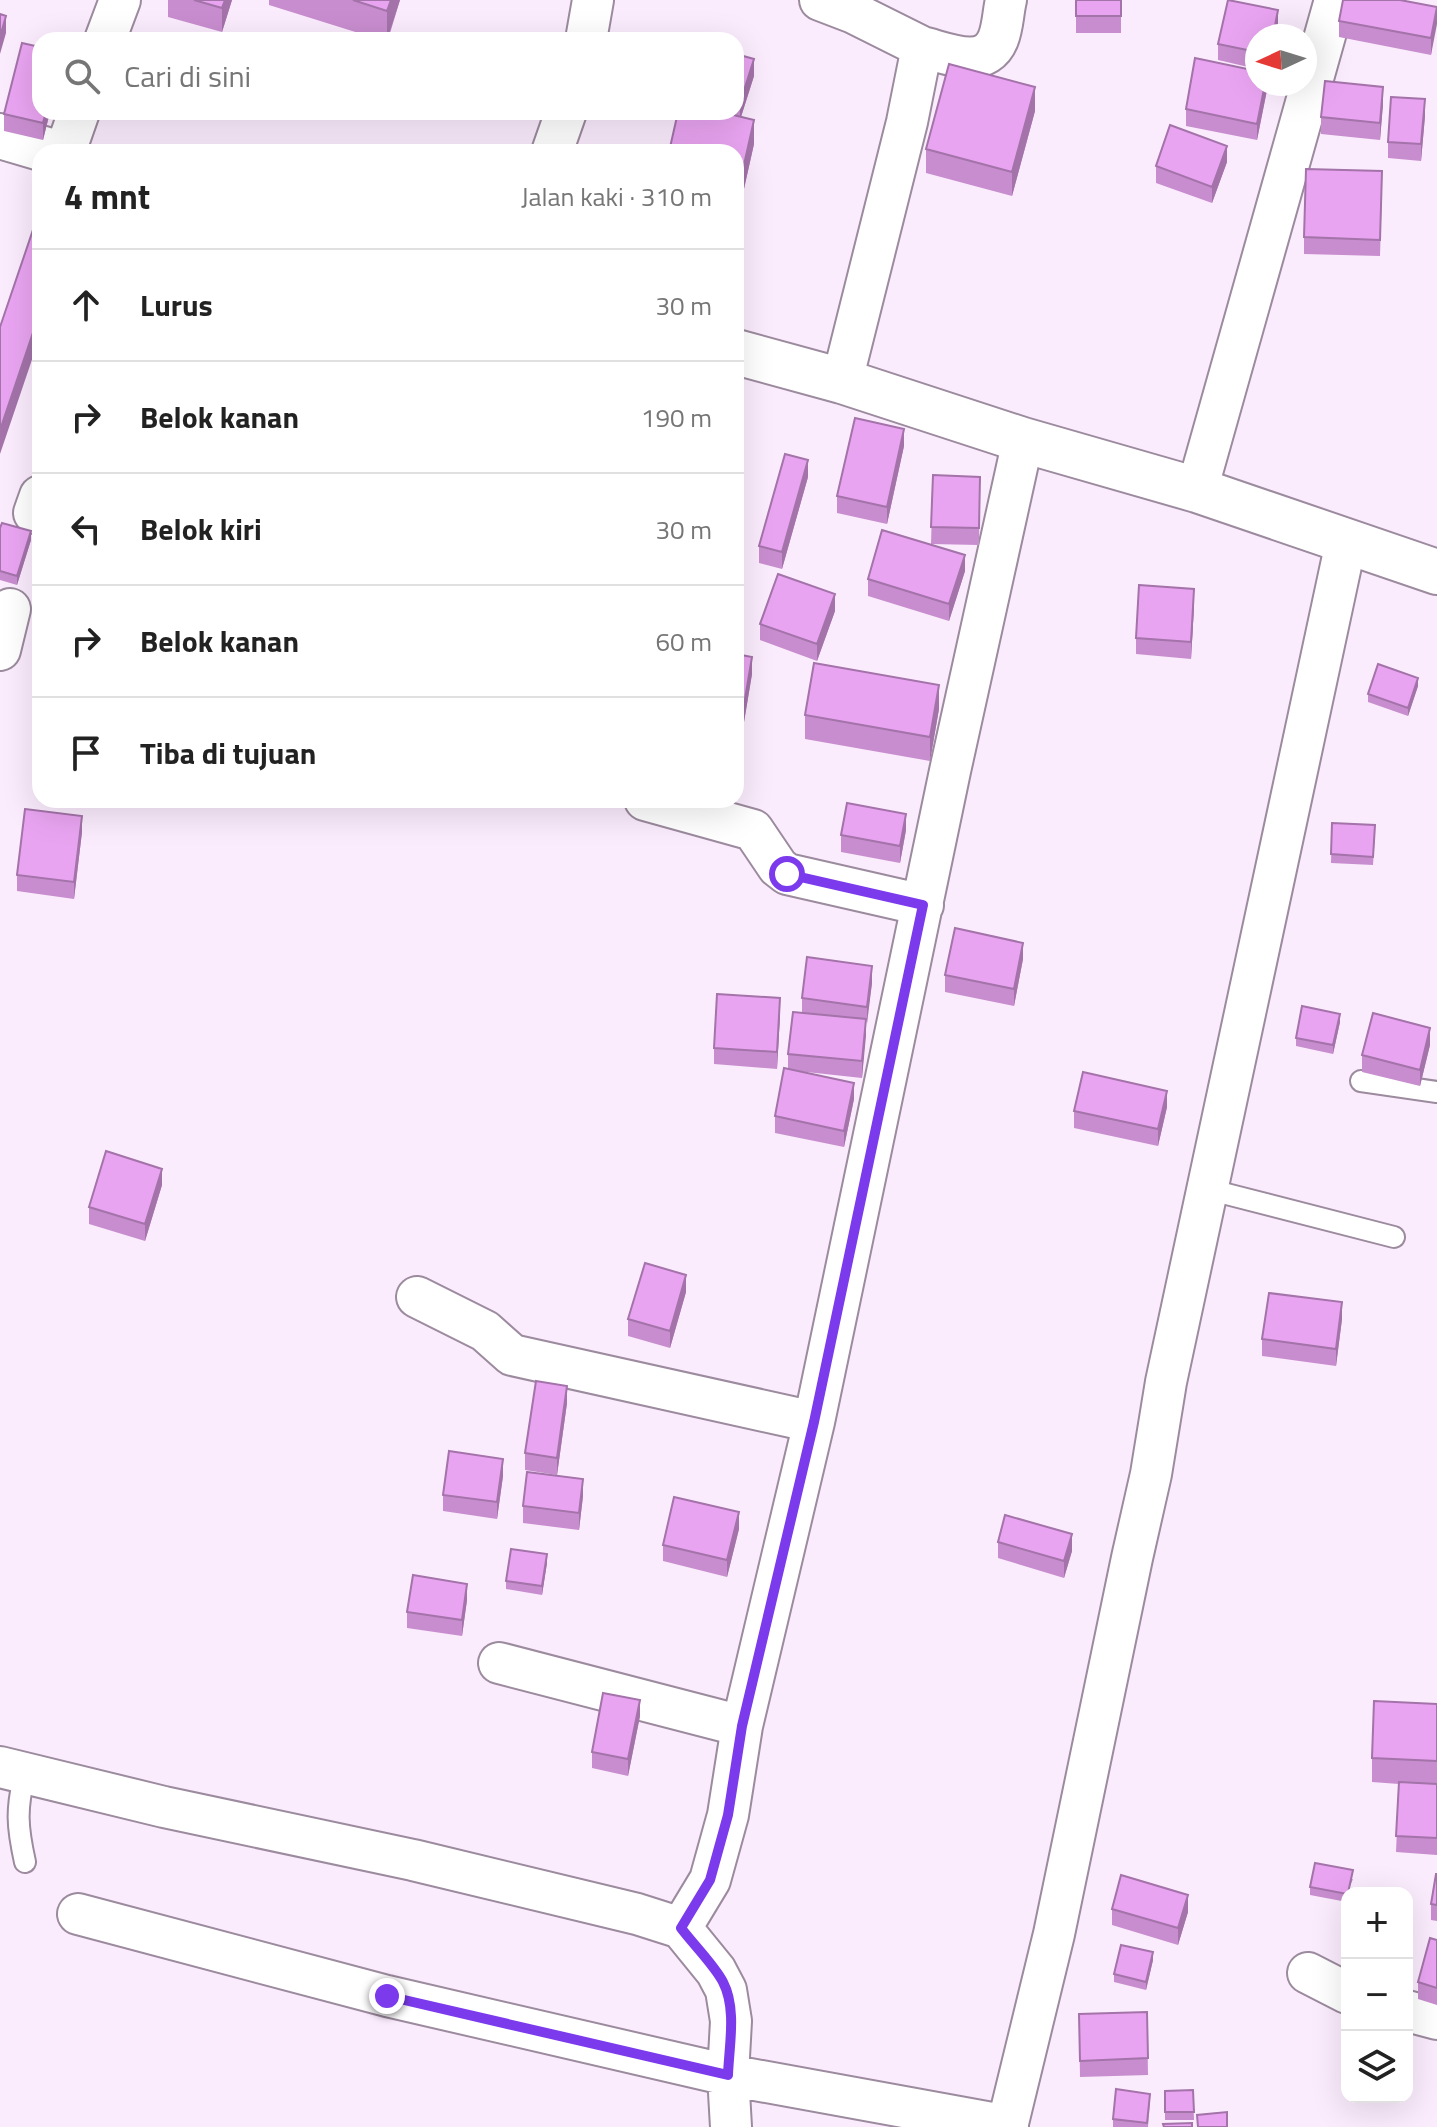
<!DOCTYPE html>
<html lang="id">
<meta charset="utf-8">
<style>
body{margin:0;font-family:"Titillium Web",sans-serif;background:#f6f6f6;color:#222}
.controls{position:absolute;right:24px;bottom:24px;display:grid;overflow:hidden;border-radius:16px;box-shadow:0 8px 32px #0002}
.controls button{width:72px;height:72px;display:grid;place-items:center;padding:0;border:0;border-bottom:2px solid #e0e0e0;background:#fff;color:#222;font:40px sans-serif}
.compass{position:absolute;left:1245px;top:24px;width:72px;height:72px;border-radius:50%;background:#fff;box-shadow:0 8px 32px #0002;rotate:266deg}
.stop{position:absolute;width:24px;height:24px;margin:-18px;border:6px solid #7c3aed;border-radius:50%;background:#fff}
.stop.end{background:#7c3aed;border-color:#fff;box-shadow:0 2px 8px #0008}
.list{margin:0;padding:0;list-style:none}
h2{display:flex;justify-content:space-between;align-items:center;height:104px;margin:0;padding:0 32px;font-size:34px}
h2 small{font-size:26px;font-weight:400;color:#767676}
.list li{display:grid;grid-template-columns:52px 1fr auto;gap:24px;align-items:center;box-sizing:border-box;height:112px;padding:0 32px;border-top:2px solid #e0e0e0}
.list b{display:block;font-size:30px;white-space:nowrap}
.list em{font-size:26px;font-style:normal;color:#767676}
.icon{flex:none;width:44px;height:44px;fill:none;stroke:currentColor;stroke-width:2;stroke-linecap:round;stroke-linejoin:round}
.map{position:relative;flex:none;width:1437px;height:2127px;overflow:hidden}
.search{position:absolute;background:#fff;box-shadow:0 8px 32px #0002;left:32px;top:32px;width:712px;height:88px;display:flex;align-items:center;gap:20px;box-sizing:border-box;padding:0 28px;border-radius:24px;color:#767676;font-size:30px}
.panel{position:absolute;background:#fff;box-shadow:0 8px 32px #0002;left:32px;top:144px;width:712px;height:664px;border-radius:24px}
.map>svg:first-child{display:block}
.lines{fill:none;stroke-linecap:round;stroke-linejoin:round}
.lane-casing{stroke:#9c8a9e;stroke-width:24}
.street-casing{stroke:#9c8a9e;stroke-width:44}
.secondary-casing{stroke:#9c8a9e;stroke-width:48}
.lane{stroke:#fff;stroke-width:20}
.street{stroke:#fff;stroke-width:40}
.secondary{stroke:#fff;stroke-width:44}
.wall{fill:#c88dcf}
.shaded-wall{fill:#a373a9}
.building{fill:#e9a4f1;stroke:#a373a9;stroke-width:2}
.route{stroke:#7c3aed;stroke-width:10}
</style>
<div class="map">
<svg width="1437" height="2127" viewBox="0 0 1437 2127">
<rect width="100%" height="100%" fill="#fbecfd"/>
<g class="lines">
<g class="lane-casing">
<path id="lane" d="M1361 1081 1437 1092
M1207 1189 1394 1237
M25 1773C16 1809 17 1826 25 1862"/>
</g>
<g class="street-casing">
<path id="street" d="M820 0 854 13 922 47 907 122 842 381
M105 40 120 0
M586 40 593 0
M922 47C947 53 985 71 998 39 1003 27 1003 12 1006 0
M65 152 79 112
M552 152 566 112
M1197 490 1335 0
M34 513 40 496
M0 650 10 609
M645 800 753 830 778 867 787 874 923 905
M417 1297 485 1331 512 1355 814 1422
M499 1663 742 1726
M0 1767 164 1807 413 1860 637 1914 681 1928 710 1880 728 1815 742 1726 814 1422 950 771 1023 440
M78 1914 387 1996 728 2075 1008 2126
M681 1928 716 1971 726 1990 731 2021 728 2075 731 2127
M1308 1973 1347 1993
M1407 2011 1437 2019
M1007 2127 1054 1934 1132 1558 1151 1474 1166 1382 1346 542"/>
</g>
<g class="secondary-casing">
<path id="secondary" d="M0 136 54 152
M736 352 842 381 1023 440 1197 490 1437 572"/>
</g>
<use href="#lane" class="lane"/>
<use href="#street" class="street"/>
<use href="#secondary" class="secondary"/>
</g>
<path class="wall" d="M168 0H232L222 32 168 17Z
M269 0H400L388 40H381L269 5Z
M1076 0H1121V33H1076Z
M1437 7 1431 55 1339 37V21Z
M1278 27 1257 36V69L1218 60V44Z
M736 54 754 76 741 117 754 144 737 220H736V152L678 112H736Z
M1267 84V90L1257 140 1186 126V109Z
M1383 104 1380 140 1321 134V117Z
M1035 111 1012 196 926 173V149Z
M50 112 43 140 4 131V114Z
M1425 116 1421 161 1388 158V142Z
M1227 162 1212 203 1156 183V166Z
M1382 188 1380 256 1304 254V237Z
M904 446 887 524 837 513V496Z
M933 475 980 477 979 545 931 544Z
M808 477 782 569 759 563V546Z
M0 528 31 540 17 585 0 580Z
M965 571 949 621 868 596V579Z
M1194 606 1191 659 1136 654V638Z
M835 611 817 661 760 640V624Z
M736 654 752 674 744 722 736 721Z
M1418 686 1408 716 1368 702V694Z
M939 709 930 761 805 739V715Z
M1332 823 1375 834 1373 865 1331 863Z
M906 830 900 863 841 852V835Z
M82 832 74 899 17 891V875Z
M1023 959 1014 1006 945 992V975Z
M872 983 866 1024 862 1078 797 1071 854 1099 844 1147 775 1133V1116L788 1069V1054L802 1012V998Z
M780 1014 777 1069 714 1064V1048Z
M1340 1022 1333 1054 1296 1046V1038Z
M1430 1045 1420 1086 1362 1072V1055Z
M1167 1107 1158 1146 1074 1128V1111Z
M162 1185 145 1241 89 1224V1207Z
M686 1292 670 1348 628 1336V1319Z
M1342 1319 1336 1366 1262 1356V1339Z
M567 1403 557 1475 525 1470V1453Z
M503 1476 497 1519 443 1511V1495Z
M583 1496 579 1530 523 1523V1506Z
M739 1529 727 1577 663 1561V1545Z
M998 1542 1072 1551 1064 1578 998 1558Z
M547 1563 542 1595 506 1589V1581Z
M467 1600 462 1636 407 1628V1612Z
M1437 1704V1855L1396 1852 1399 1784 1372 1782V1758Z
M640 1716 628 1776 592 1768V1752Z
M1437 1874V1921L1431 1920V1904Z
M1353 1879 1347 1893V1902L1310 1895V1887Z
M1112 1909 1188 1912 1178 1945 1112 1925Z
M1437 1940V2005L1418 1999V1982Z
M1153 1960 1146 1990 1114 1982V1974Z
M1147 2012 1148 2075 1080 2077 1079 2014Z
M1193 2090 1194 2120H1165V2091Z
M1150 2102 1148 2127H1113V2119Z"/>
<path class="shaded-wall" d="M225 0H232L222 32V8Z
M391 0H400L387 40V11Z
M1437 7V24L1431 55V38Z
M1278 10V27L1276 36H1273Z
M6 16V33L0 54V37Z
M754 59V76L740 120V103Z
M1265 84H1267V90L1257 140V124Z
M1035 87V111L1012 196V172Z
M1383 87V104L1380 140V123Z
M1425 99V116L1421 161V144Z
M46 112H50L43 140V123Z
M754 120V144L737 220V196Z
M1227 146V162L1212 203V187Z
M40 312V336L0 454V430Z
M904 429V446L887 524V507Z
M808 460V477L782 569V552Z
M31 531V540L17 585V576Z
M965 555V571L949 621V604Z
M1194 589V606L1191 659V642Z
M835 594V611L817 661V644Z
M752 657V674L744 722V705Z
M1418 678V686L1408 716V708Z
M939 685V709L930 761V737Z
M906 814V830L900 863V846Z
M82 816V832L74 899V882Z
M1023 943V959L1014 1006V989Z
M872 966V983L867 1024V1007Z
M780 998V1014L777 1069V1052Z
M1340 1014V1022L1333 1054V1045Z
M866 1019V1036L862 1078V1061Z
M1430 1028V1045L1420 1086V1070Z
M854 1083V1099L844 1147V1131Z
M1167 1091V1107L1158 1146V1129Z
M162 1169V1185L145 1241V1224Z
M686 1275V1292L670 1348V1331Z
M1342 1302V1319L1336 1366V1349Z
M567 1386V1403L557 1475V1458Z
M503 1459V1476L497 1519V1502Z
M583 1479V1496L579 1530V1513Z
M739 1512V1529L727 1577V1560Z
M1072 1534V1551L1064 1578V1561Z
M547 1554V1563L542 1595V1586Z
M467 1584V1600L462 1636V1620Z
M640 1700V1716L628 1776V1759Z
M1188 1895V1912L1178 1945V1928Z
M1153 1952V1960L1146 1990V1982Z"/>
<path class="building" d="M194 0H225L222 8Z
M353 0H391L387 11Z
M1076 0H1121V16H1076Z
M1228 0 1278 10 1273 36H1257V52L1218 44Z
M1343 0H1400L1437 7 1431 38 1339 21Z
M0 14 6 16 0 37Z
M22 43 40 47V112H46L43 123 4 114Z
M736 54 754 59 740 103 736 102Z
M1195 58 1257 71V84H1265L1257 124 1186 109Z
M949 64 1035 87 1012 172 926 149Z
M1325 81 1383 87 1380 123 1321 117Z
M1391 97 1425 99 1421 144 1388 142Z
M678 112H721L754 120 737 196H736V152H669Z
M1170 125 1227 146 1212 187 1156 166Z
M1306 169 1382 171 1380 240 1304 237Z
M37 218 40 219V312L0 430V327Z
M855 418 904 429 887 507 837 496Z
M785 454 808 460 782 552 759 546Z
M933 475 980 477 979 528 931 527Z
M2 523 31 531 17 576 0 571V528Z
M882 530 965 555 949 604 868 579Z
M778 574 835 594 817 644 760 624Z
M1139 585 1194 589 1191 642 1136 638Z
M736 654 752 657 744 705 736 704Z
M814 663 939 685 930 737 805 715Z
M1378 664 1418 678 1408 708 1368 694Z
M847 803 906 814 900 846 841 835Z
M25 809 82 816 74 882 17 875Z
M1332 823 1375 825 1373 857 1331 854Z
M955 928 1023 943 1014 989 945 975Z
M807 957 872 966 867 1007 802 998Z
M717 994 780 998 777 1052 714 1048Z
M1302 1006 1340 1014 1333 1045 1296 1038Z
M793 1012 866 1019 862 1061 788 1054Z
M1373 1013 1430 1028 1420 1070 1362 1055Z
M784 1068 854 1083 844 1131 775 1116Z
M1083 1072 1167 1091 1158 1129 1074 1111Z
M106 1151 162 1169 145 1224 89 1207Z
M645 1263 686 1275 670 1331 628 1319Z
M1269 1293 1342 1302 1336 1349 1262 1339Z
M536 1381 567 1386 557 1458 525 1453Z
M449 1451 503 1459 497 1502 443 1495Z
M527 1472 583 1479 579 1513 523 1506Z
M674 1497 739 1512 727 1560 663 1545Z
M1005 1515 1072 1534 1064 1561 998 1542Z
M511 1549 547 1554 542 1586 506 1581Z
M413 1575 467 1584 462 1620 407 1612Z
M603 1693 640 1700 628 1759 592 1752Z
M1374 1701 1437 1704V1761L1372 1758Z
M1399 1782 1437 1784V1838L1396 1836Z
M1315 1863 1353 1870 1348 1893 1347 1894 1310 1887Z
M1436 1874H1437V1905L1431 1904Z
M1121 1875 1188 1895 1178 1928 1112 1909Z
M1430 1938 1437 1940V1988L1418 1982Z
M1121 1945 1153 1952 1146 1982 1114 1974Z
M1147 2012 1148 2058 1080 2061 1079 2014Z
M1116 2089 1150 2094 1147 2123 1113 2119Z
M1193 2090 1194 2112H1165V2091Z
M1227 2112V2127H1198L1197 2115Z
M1192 2123V2127H1164L1163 2124Z"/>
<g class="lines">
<path class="route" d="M387 1996 728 2075C729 2046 737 2009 723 1982 715 1966 693 1944 681 1928L710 1880 728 1815 742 1726 814 1422 923 905 787 874"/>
</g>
</svg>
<div class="controls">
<button>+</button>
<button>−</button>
<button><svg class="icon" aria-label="layers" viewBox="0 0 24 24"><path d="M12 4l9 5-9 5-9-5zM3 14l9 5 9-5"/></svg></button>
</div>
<svg class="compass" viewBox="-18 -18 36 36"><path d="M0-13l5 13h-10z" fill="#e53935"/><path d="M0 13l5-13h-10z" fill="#767676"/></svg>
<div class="stop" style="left:787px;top:874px"></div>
<div class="stop end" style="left:387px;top:1996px"></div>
<div class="search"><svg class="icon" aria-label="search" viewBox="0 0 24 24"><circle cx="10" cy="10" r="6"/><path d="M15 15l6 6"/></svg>Cari di sini</div>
<section class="panel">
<h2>4 mnt<small>Jalan kaki · 310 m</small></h2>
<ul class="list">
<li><svg class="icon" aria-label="ahead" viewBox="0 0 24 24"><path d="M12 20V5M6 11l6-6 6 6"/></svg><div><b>Lurus</b></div><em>30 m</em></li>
<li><svg class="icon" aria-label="right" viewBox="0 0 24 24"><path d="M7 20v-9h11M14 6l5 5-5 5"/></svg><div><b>Belok kanan</b></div><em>190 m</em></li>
<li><svg class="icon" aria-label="left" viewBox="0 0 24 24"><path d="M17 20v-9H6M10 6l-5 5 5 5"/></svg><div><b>Belok kiri</b></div><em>30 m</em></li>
<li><svg class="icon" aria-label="right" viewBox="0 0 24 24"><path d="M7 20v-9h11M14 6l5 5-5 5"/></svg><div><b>Belok kanan</b></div><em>60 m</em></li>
<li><svg class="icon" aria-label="arrive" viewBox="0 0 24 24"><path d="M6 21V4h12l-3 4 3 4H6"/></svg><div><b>Tiba di tujuan</b></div></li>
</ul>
</section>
</div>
